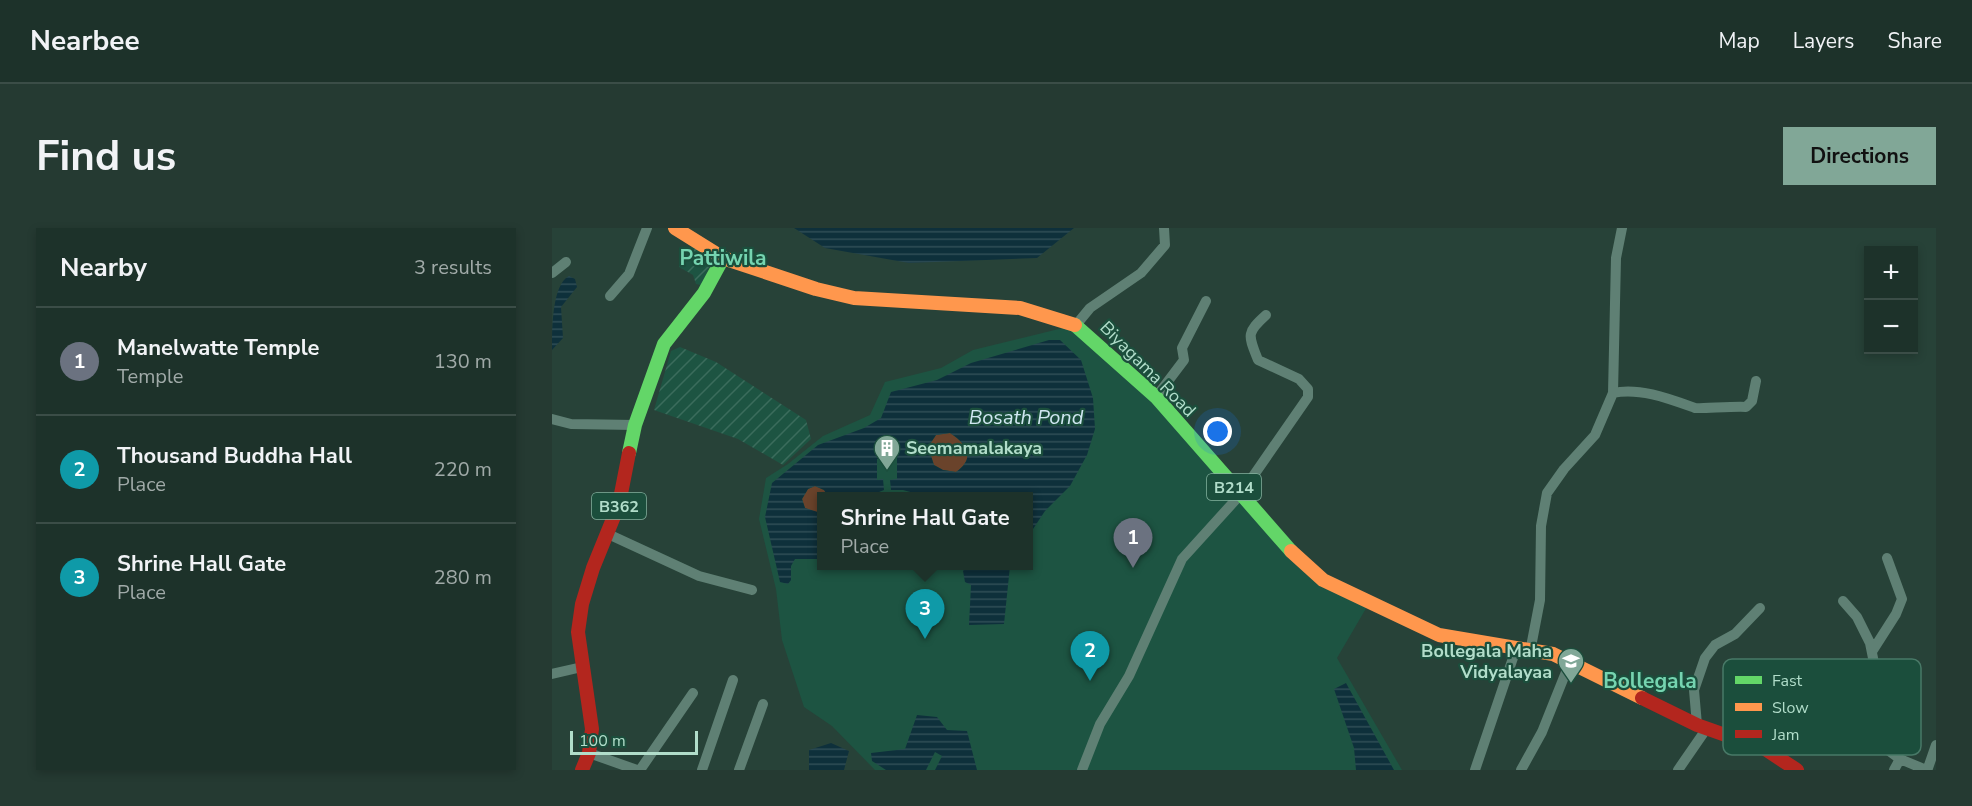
<!DOCTYPE html>
<meta charset="utf-8">
<style>
body{margin:0;font-family:"Nunito Sans",sans-serif;background:#253a32;color:#f1f3f6}
.controls{position:absolute;right:18px;top:18px;display:grid;overflow:hidden;border-radius:0px;box-shadow:0 3px 9px #0003}
.controls button{width:54px;height:54px;display:grid;place-items:center;padding:0;border:0;border-bottom:2px solid #3b4d47;background:#1d322a;color:#f1f3f6;font:30px sans-serif}
.scale{position:absolute;left:18px;bottom:15px;width:128px;box-sizing:border-box;padding-left:6px;border:3px solid #b1ddca;border-top:0;font-size:16px;line-height:21px;white-space:nowrap;color:#b1ddca;-webkit-text-stroke:4px #1b4e3c;paint-order:stroke}
.you{position:absolute;left:666px;top:204px;width:21px;height:21px;margin:-15px;border:4px solid #fff;border-radius:50%;background:#1a73e8;box-shadow:0 0 0 9px #1a73e833}
.badge{display:grid;place-items:center;width:39px;height:39px;border-radius:50%;background:#81a797;color:#fff;font-size:20px;font-weight:700}
.pin{position:absolute;translate:-50% -50px;filter:drop-shadow(0 2px 3px #0008)}
.pin::after{content:'';position:absolute;top:32px;width:21px;height:18px;background:inherit;clip-path:polygon(0 0,100% 0,50% 100%)}
.popup{position:absolute;left:265px;top:264px;width:216px;height:78px;box-sizing:border-box;display:grid;place-content:center;border-radius:0px;background:#1d322a;filter:drop-shadow(0 2px 4px #0005);font-size:20px;white-space:nowrap;color:#a0aaa8}
.popup b{font-size:22px;color:#f1f3f6}
.popup::after{content:'';position:absolute;left:50%;top:100%;margin-left:-12px;border:12px solid transparent;border-top-color:#1d322a}
.list{margin:0;padding:0;list-style:none}
h2{display:flex;justify-content:space-between;align-items:center;height:78px;margin:0;padding:0 24px;font-size:26px}
h2 small{font-size:20px;font-weight:400;color:#a0aaa8}
.list li{display:grid;grid-template-columns:39px 1fr auto;gap:18px;align-items:center;box-sizing:border-box;height:108px;padding:0 24px;border-top:2px solid #3b4d47}
.list b{display:block;font-size:22px;white-space:nowrap}
.list p{margin:0;font-size:20px;white-space:nowrap;color:#a0aaa8}
.list em{font-size:20px;font-style:normal;color:#a0aaa8}
.map{position:relative;flex:none;width:1384px;height:542px;overflow:hidden;border-radius:0px}
header{display:flex;align-items:center;gap:36px;box-sizing:border-box;height:84px;padding:0 30px;background:#1d322a;border-bottom:2px solid #3b4d47}
header strong{font-size:28px}
nav{display:flex;gap:33px;margin-inline-start:auto;font-size:21px}
.intro{display:flex;align-items:center;justify-content:space-between;box-sizing:border-box;height:144px;padding:0 36px}
h1{margin:0;font-size:42px}
.button{padding:15px 27px;border-radius:0px;background:#81a797;color:#111;font-size:21px;font-weight:700}
main{display:flex;gap:36px;padding:0 36px}
aside{flex:1;background:#1d322a;border-radius:0px;box-shadow:0 3px 9px #0003}
.map>svg:first-child{display:block}
.built{fill:#1d5442;fill-rule:evenodd}
.industrial{fill:url(#industrial-furrows)}
.grass{fill:#6a432b}
.water{fill:url(#water-rules);fill-rule:evenodd}
.lines{fill:none;stroke-linecap:round;stroke-linejoin:round}
.street{stroke:#5f8074;stroke-width:10}
.fast{stroke:#63d668;stroke-width:14}
.slow{stroke:#ff974d;stroke-width:14}
.jam{stroke:#b3261e;stroke-width:14}
.labels{text-anchor:middle;stroke-width:4.5;stroke-linejoin:round;paint-order:stroke}
.shield{fill:#1b4e3c;stroke:#84b29f;stroke-width:1.5}
.shield-label{font-size:16px;font-weight:bold;fill:#b1ddca}
.street-label{font-size:18px;fill:#b1ddca;stroke:#1b4e3c}
.poi-label{font-size:18px;font-weight:bold;fill:#b1ddca;stroke:#1b4e3c;text-anchor:start}
.water-label{font-size:20px;font-style:italic;fill:#d0e7f2;stroke:#1b4e3c}
.quarter-label{font-size:21px;font-weight:bold;fill:#75d4b0;stroke:#1b4e3c}
.key{fill:#1b4e3c;stroke:#487967;stroke-width:1.5}
.key-label{font-size:16px;fill:#b1ddca}
</style>
<header>
<strong>Nearbee</strong>
<nav><a>Map</a><a>Layers</a><a>Share</a></nav>
</header>
<div class="intro"><h1>Find us</h1><a class="button">Directions</a></div>
<main>
<aside>
<h2>Nearby<small>3 results</small></h2>
<ul class="list">
<li><span class="badge" style="background:#6b7280">1</span><div><b>Manelwatte Temple</b><p>Temple</p></div><em>130 m</em></li>
<li><span class="badge" style="background:#0f9aa8">2</span><div><b>Thousand Buddha Hall</b><p>Place</p></div><em>220 m</em></li>
<li><span class="badge" style="background:#0f9aa8">3</span><div><b>Shrine Hall Gate</b><p>Place</p></div><em>280 m</em></li>
</ul>
</aside>
<div class="map">
<svg width="1384" height="542" viewBox="0 0 1384 542">
<defs>
<pattern id="industrial-furrows" width="10" height="10" patternUnits="userSpaceOnUse" patternTransform="scale(1.5)"><rect width="10" height="10" fill="#1d5442"/><path d="M-1 1l2-2M0 10L10 0M9 11l2-2" fill="none" stroke="#3b6c5c"/></pattern>
<pattern id="water-rules" width="6" height="5" patternUnits="userSpaceOnUse" patternTransform="scale(1.5)"><rect width="6" height="5" fill="#0e303b"/><path d="M0 2.5h6" fill="none" stroke="#2f4e56"/></pattern>
</defs>
<rect width="100%" height="100%" fill="#274238"/>
<path class="built" d="M515 99 602 171 741 328 816 377 785 430 850 542H323L280 498 252 479 230 412 224 361 207 291 214 250 236 236 271 208 318 187 333 154 389 140 421 122ZM270 268H476V338H270Z"/>
<path class="industrial" d="M142 16 163 28 149 57 144 56 141 47 127 39 130 28Z
M128 119 164 134 254 192 259 211 231 237 186 211 102 182 119 123Z"/>
<path class="grass" d="M398 205C415 216 424 230 404 244L391 242 382 237 376 219 384 207Z
M263 258 272 262 276 268H270L269 286 253 280 250 271 256 261Z"/>
<path class="water" d="M242 0H522L485 30 357 35 273 20Z
M17 48 23 51 25 59 9 79 11 110 0 122C0 100 0 57 17 48Z
M497 112H508L529 132 541 170 543 201 535 227 518 258 493 283 477 307 476 268H373L351 262H339L338 252 345 251V230L325 231V252L331 251 332 262 317 268H276L272 262 263 258 256 261 250 271 253 280 269 285V331H243L239 338V352L236 356 228 354 213 289 220 255 266 217 312 200 329 190 339 164 385 152 419 135ZM398 205C415 216 424 230 404 244L391 242 382 237 376 219 384 207Z
M415 338H458L452 396 417 397 419 357 413 354 411 343Z
M794 455 842 542H804L802 520 782 461Z
M365 487 385 489 395 502 415 503 425 542H383L390 528 383 524 374 542H334L320 533 319 525 353 521Z
M279 515 297 523 292 542H257V522Z"/>
<g class="lines">
<path class="street" d="M0 45 14 34
M58 68 77 46 95 0
M524 97 538 80 589 45 613 17 612 0
M1061 165C1087 159 1118 171 1143 180 1146 181 1184 178 1194 179L1200 173 1204 153
M604 169 632 132 630 120 654 73
M0 191 19 196 83 197
M56 306 147 348 200 362
M1291 373 1305 389 1318 415 1326 455 1338 471 1339 481 1324 509 1325 514 1348 531 1372 541 1376 540 1384 517
M1321 422 1344 386 1350 371 1335 330
M978 424 988 372 989 298 995 265 1012 241 1043 207 1061 165 1064 30 1070 0
M0 446 30 439
M1145 497 1142 462 1153 430 1163 417 1183 406 1208 380
M37 525 85 542
M88 542 141 465
M150 542 181 452
M187 542 211 476
M530 542 548 496 577 448 630 331 688 267 756 169V161L747 151 706 132C696 107 694 105 714 87
M923 542 964 421
M969 542 990 504 1018 434
M1126 542 1155 500
M1342 542 1348 531"/>
<path class="fast" d="M523 97 604 169 739 323
M77 225 83 197 112 116 152 65 171 30"/>
<path class="slow" d="M123 0 171 30 264 61 302 70 468 80 523 97
M739 323 771 352 887 407 1001 426 1090 470"/>
<path class="jam" d="M1090 470 1145 497 1213 521 1245 542
M30 542 37 525 40 501 26 404 30 376 41 340 67 276 77 225"/>
</g>
<defs>
<g id="building-pin" transform="scale(1.35)"><path d="M0 17L-7.5 6A9.5 9.5 0 1 1 7.5 6Z" fill="#81a797" stroke="#1b4e3c"/><path d="M-4-6H4V6H1V3H-1V6H-4ZM-2.5-4.3h1.7v1.8h-1.7ZM.8-4.3h1.7v1.8H.8ZM-2.5-1h1.7V.8h-1.7ZM.8-1h1.7V.8H.8Z" fill="#fff"/></g>
<g id="school-pin" transform="scale(1.35)"><path d="M0 17L-7.5 6A9.5 9.5 0 1 1 7.5 6Z" fill="#81a797" stroke="#1b4e3c"/><path d="M0-5L7-2L0 1L-7-2ZM-4 1L0 2.5L4 1V4Q0 6-4 4Z" fill="#fff"/></g>
</defs>
<g fill-rule="evenodd">
<use href="#building-pin" x="335" y="220"/>
<use href="#school-pin" x="1019" y="433"/>
</g>
<g class="labels">
<g class="shield">
<rect x="655" y="246" width="54" height="26" rx="4.5"/>
<rect x="40" y="265" width="54" height="26" rx="4.5"/>
</g>
<g class="shield-label">
<text x="682" y="265">B214</text>
<text x="67" y="284">B362</text>
</g>
<g class="street-label">
<text transform="translate(596 141) rotate(45)" y="6">Biyagama Road</text>
</g>
<g class="poi-label">
<text x="354" y="226">Seemamalakaya</text>
<text x="1000" y="429" text-anchor="end">Bollegala Maha<tspan x="1000" dy="21">Vidyalayaa</tspan></text>
</g>
<g class="water-label">
<text x="474" y="196">Bosath Pond</text>
</g>
<g class="quarter-label">
<text x="171" y="37">Pattiwila</text>
<text x="1098" y="460">Bollegala</text>
</g>
</g>
<rect x="1171" y="431" width="198" height="96" rx="9" class="key"/>
<rect x="1183" y="448" width="27" height="8" fill="#63d668"/>
<rect x="1183" y="475" width="27" height="8" fill="#ff974d"/>
<rect x="1183" y="502" width="27" height="8" fill="#b3261e"/>
<g class="key-label">
<text x="1220" y="458">Fast</text>
<text x="1220" y="485">Slow</text>
<text x="1220" y="512">Jam</text>
</g>
</svg>
<div class="controls">
<button>+</button>
<button>−</button>
</div>
<div class="scale">100 m</div>
<div class="you"></div>
<div class="pin badge" style="left:581px;top:340px;background:#6b7280">1</div>
<div class="pin badge" style="left:538px;top:453px;background:#0f9aa8">2</div>
<div class="pin badge" style="left:373px;top:411px;background:#0f9aa8">3</div>
<div class="popup"><b>Shrine Hall Gate</b>Place</div>
</div>
</main>
